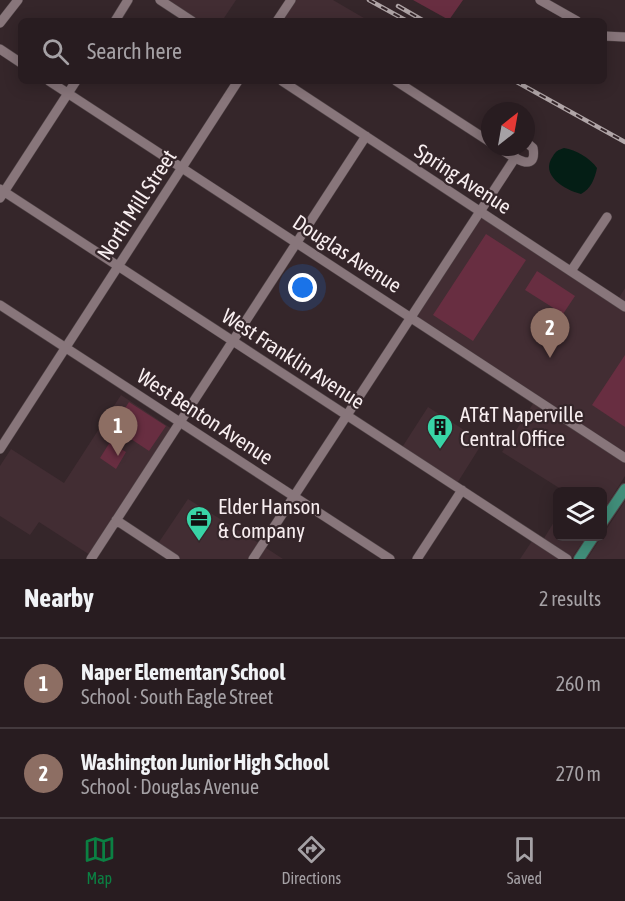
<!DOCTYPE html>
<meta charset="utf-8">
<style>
body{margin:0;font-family:"Asap Condensed",sans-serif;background:#34292d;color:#f1f3f6}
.controls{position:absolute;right:18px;bottom:18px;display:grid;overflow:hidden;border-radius:9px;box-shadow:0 3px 15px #0003}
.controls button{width:54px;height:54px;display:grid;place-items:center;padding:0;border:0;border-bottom:2px solid #443a3e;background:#281c20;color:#f1f3f6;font:30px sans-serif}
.compass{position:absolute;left:481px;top:102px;width:54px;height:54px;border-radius:50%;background:#281c20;box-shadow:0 3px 15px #0003;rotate:31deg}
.you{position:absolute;left:303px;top:288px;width:21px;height:21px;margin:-15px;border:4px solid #fff;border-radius:50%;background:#1a73e8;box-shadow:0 0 0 9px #1a73e833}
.badge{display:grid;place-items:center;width:39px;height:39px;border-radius:50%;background:#0b8043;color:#fff;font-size:20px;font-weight:700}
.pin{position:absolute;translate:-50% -50px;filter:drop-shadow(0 2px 3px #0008)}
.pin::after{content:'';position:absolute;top:32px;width:21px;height:18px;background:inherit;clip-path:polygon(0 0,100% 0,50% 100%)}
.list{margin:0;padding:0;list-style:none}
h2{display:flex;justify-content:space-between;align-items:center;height:78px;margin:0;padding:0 24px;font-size:26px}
h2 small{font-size:20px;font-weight:400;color:#a5a1a5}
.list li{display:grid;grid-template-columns:39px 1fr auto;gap:18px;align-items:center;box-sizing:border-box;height:90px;padding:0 24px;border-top:2px solid #443a3e}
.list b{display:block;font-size:22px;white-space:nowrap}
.list p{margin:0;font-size:20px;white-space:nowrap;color:#a5a1a5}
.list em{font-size:20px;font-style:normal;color:#a5a1a5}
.icon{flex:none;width:33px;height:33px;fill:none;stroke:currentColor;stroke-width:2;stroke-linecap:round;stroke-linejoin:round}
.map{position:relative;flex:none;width:625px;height:559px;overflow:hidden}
.search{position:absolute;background:#281c20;box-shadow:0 3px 15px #0003;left:18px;right:18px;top:18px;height:66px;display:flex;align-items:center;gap:15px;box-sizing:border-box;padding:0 21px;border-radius:9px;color:#a5a1a5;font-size:22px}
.sheet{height:258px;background:#281c20}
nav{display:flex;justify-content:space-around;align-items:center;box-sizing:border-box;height:84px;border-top:2px solid #443a3e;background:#281c20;font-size:16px;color:#a5a1a5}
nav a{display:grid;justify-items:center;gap:3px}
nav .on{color:#0b8043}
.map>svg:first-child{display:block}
.built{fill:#422d33}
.green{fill:#682e41}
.water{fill:#041e15}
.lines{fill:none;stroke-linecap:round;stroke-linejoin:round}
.minor-casing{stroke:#514548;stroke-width:10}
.major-casing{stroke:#514548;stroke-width:12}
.minor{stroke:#88767b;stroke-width:9}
.major{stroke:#418e7a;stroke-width:10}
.rail-casing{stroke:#b0a5a7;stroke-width:4.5}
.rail{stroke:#35262a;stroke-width:2;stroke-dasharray:7;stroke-linecap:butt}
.labels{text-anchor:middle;stroke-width:4.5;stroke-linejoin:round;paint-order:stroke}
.street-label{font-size:21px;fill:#f8eef0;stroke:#35262a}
.poi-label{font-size:21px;fill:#f8eef0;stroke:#35262a;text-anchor:start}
</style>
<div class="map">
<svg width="625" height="559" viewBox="0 0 625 559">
<rect width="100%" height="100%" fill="#35262a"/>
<path class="built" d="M168 0H236L222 21H199Z
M294 0H333L369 21H281Z
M481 211 617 301 625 288V476L603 511 602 491H564L502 452 536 399 412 316Z
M121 395 172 429 90 555 39 522 30 535 0 516V466L11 449 64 483Z
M428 407 483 442 456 485 401 449Z
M188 499 254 540 283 559H173L155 548Z
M625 501V559H587L602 536Z
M557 517 558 536 586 537 571 559 543 540Z
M532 541 560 559H520Z"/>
<path class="green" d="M413 0H463L449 20Z
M486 234 526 260 473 341 433 315Z
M537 271 575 296 563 314 525 290Z
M625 355V427L592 405Z
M129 402 166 426 149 451 113 427Z
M110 442 126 452 116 469 100 458Z"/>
<path class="water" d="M564 148C576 150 590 158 597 168 595 178 591 189 581 194 565 190 539 175 553 156 556 151 558 150 564 148Z"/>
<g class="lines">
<g class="minor-casing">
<path id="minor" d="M160 0 192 21
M540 0 577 21
M115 21 128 0
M277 21 291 0
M0 23 18 0
M604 36 625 37
M0 49 21 63
M49 81 625 458
M282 81 625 307
M396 81 490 142
M498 147C507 153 538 177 533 148L526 142
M0 189 567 559
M0 198 76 81
M571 271 607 217
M0 305 390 559
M0 449 238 81
M116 520 175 559
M91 559 366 136
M253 559 515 158 513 152 515 147
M417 559 462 490"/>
</g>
<g class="major-casing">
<path id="major" d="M602 523 625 489
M579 559 594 536"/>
</g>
<use href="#minor" class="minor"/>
<use href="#major" class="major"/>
<g class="rail-casing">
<path id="rail" d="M369 0 407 21
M398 6 424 21
M515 81 625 142"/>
</g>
<use href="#rail" class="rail"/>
</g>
<defs>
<g id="building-pin" transform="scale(1.35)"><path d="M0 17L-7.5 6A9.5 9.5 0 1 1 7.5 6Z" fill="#38d4a6" stroke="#35262a"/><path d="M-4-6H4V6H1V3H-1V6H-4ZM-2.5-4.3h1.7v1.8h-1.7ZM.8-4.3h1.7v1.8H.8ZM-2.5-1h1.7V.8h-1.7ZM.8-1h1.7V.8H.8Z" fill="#111"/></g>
<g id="office-pin" transform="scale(1.35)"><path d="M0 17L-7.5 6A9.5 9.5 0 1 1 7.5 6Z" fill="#38d4a6" stroke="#35262a"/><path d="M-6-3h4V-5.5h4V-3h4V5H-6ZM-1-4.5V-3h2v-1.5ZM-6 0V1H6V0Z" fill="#111"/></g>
</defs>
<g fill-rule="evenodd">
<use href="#building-pin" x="440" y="427"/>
<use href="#office-pin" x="199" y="519"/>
</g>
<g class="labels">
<g class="street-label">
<text transform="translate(463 179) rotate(33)" y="7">Spring Avenue</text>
<text transform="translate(137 205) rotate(-57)" y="7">North Mill Street</text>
<text transform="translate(347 254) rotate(33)" y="7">Douglas Avenue</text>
<text transform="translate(293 359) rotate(33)" y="7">West Franklin Avenue</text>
<text transform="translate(205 417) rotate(33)" y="7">West Benton Avenue</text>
</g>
<g class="poi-label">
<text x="460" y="422">AT&amp;T Naperville<tspan x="460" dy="24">Central Office</tspan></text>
<text x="218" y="514">Elder Hanson<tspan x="218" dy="24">&amp; Company</tspan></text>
</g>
</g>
</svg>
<div class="controls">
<button><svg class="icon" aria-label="layers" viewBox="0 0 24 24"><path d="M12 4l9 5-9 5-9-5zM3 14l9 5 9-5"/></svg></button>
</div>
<svg class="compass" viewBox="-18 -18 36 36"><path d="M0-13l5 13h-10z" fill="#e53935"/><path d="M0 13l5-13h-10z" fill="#a5a1a5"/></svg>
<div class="you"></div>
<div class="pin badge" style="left:118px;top:456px;background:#8d6e63">1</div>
<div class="pin badge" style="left:550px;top:358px;background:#8d6e63">2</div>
<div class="search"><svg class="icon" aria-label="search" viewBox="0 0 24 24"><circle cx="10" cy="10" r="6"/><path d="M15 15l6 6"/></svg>Search here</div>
</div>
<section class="sheet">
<h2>Nearby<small>2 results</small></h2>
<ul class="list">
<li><span class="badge" style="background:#8d6e63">1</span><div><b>Naper Elementary School</b><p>School · South Eagle Street</p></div><em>260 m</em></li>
<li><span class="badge" style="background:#8d6e63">2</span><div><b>Washington Junior High School</b><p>School · Douglas Avenue</p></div><em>270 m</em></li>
</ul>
</section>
<nav>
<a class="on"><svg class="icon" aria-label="map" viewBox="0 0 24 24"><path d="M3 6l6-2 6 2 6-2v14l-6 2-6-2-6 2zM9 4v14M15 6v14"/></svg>Map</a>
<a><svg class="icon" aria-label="directions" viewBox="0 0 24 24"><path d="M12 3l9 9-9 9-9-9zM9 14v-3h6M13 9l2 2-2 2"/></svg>Directions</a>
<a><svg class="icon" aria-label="saved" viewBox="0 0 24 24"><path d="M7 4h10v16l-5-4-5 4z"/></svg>Saved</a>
</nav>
